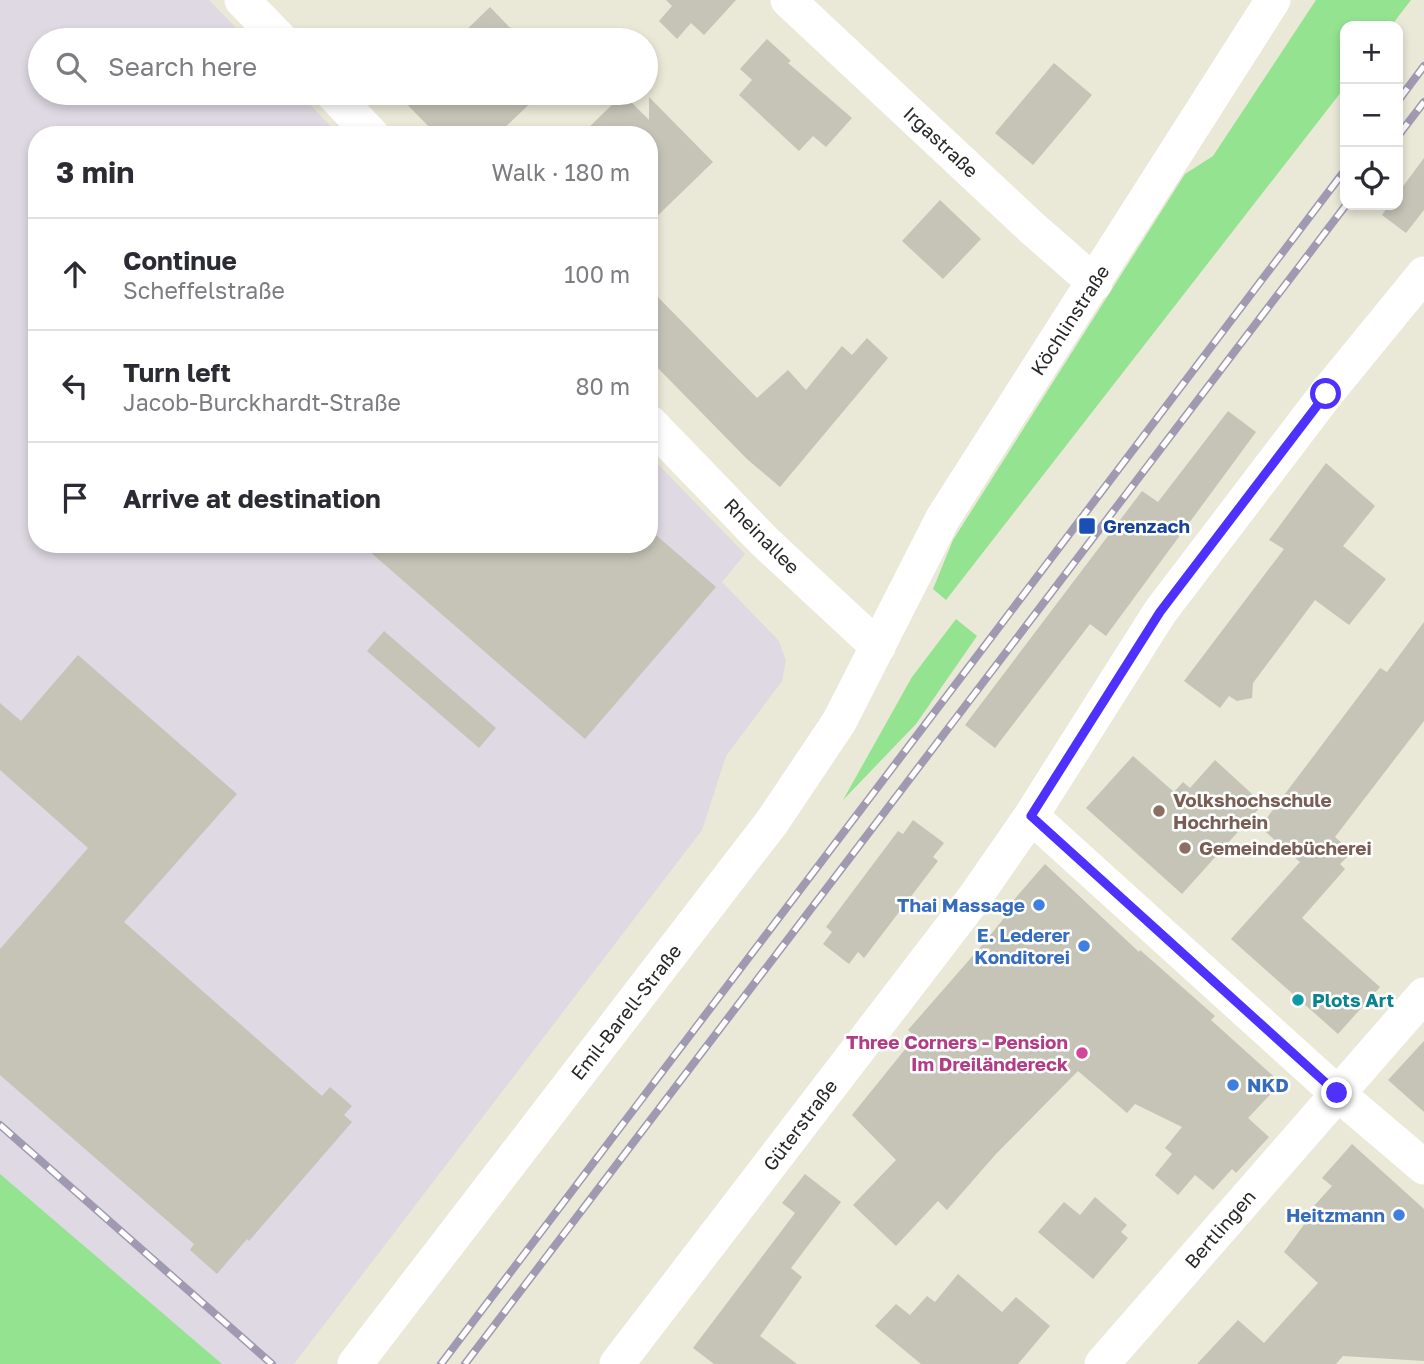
<!DOCTYPE html>
<meta charset="utf-8">
<style>
body{margin:0;font-family:"Golos Text",sans-serif;background:#f7f7f7;color:#2b2b33}
.controls{position:absolute;right:21px;top:21px;display:grid;overflow:hidden;border-radius:14px;box-shadow:0 4px 10px #0003}
.controls button{width:63px;height:63px;display:grid;place-items:center;padding:0;border:0;border-bottom:2px solid #e1e1e2;background:#fff;color:#2b2b33;font:35px sans-serif}
.stop{position:absolute;width:21px;height:21px;margin:-16px;border:5px solid #4e31fd;border-radius:50%;background:#fff}
.stop.end{background:#4e31fd;border-color:#fff;box-shadow:0 2px 7px #0008}
.list{margin:0;padding:0;list-style:none}
h2{display:flex;justify-content:space-between;align-items:center;height:91px;margin:0;padding:0 28px;font-size:30px}
h2 small{font-size:23px;font-weight:400;color:#7c7c81}
.list li{display:grid;grid-template-columns:46px 1fr auto;gap:21px;align-items:center;box-sizing:border-box;height:112px;padding:0 28px;border-top:2px solid #e1e1e2}
.list b{display:block;font-size:26px;white-space:nowrap}
.list p{margin:0;font-size:23px;white-space:nowrap;color:#7c7c81}
.list em{font-size:23px;font-style:normal;color:#7c7c81}
.icon{flex:none;width:38px;height:38px;fill:none;stroke:currentColor;stroke-width:2;stroke-linecap:round;stroke-linejoin:round}
.map{position:relative;flex:none;width:1424px;height:1364px;overflow:hidden}
.search{position:absolute;background:#fff;box-shadow:0 4px 10px #0003;left:28px;top:28px;width:630px;height:77px;display:flex;align-items:center;gap:18px;box-sizing:border-box;padding:0 24px;border-radius:38px;color:#7c7c81;font-size:26px}
.panel{position:absolute;background:#fff;box-shadow:0 4px 10px #0003;left:28px;top:126px;width:630px;height:427px;border-radius:28px}
.map>svg:first-child{display:block}
.industrial{fill:#ded9e2}
.green{fill:#93e391}
.building{fill:#c5c4b7}
.lines{fill:none;stroke-linecap:round;stroke-linejoin:round}
.minor{stroke:#fff;stroke-width:35}
.rail-casing{stroke:#9f9ab2;stroke-width:8}
.rail{stroke:#fff;stroke-width:5;stroke-dasharray:16;stroke-linecap:butt}
.route{stroke:#4e31fd;stroke-width:9}
.transit-dot{fill:#1a4fb4;stroke:#fff;stroke-width:2.5}
.education-dot{fill:#8d6e63;stroke:#fff;stroke-width:2.5}
.shop-dot{fill:#3f7fe0;stroke:#fff;stroke-width:2.5}
.culture-dot{fill:#0f9aa8;stroke:#fff;stroke-width:2.5}
.hotel-dot{fill:#d1479c;stroke:#fff;stroke-width:2.5}
.labels{text-anchor:middle;stroke-width:5;stroke-linejoin:round;paint-order:stroke}
.street-label{font-size:19px;fill:#272727;stroke:#fff}
.transit-label{font-size:19px;font-weight:bold;fill:#164399;stroke:#fff;text-anchor:start}
.education-label{font-size:19px;font-weight:bold;fill:#785e54;stroke:#fff;text-anchor:start}
.shop-label{font-size:19px;font-weight:bold;fill:#366cbe;stroke:#fff;text-anchor:end}
.culture-label{font-size:19px;font-weight:bold;fill:#0d838f;stroke:#fff;text-anchor:start}
.hotel-label{font-size:19px;font-weight:bold;fill:#b23c85;stroke:#fff;text-anchor:end}
</style>
<div class="map">
<svg width="1424" height="1364" viewBox="0 0 1424 1364">
<rect width="100%" height="100%" fill="#eae8d7"/>
<path class="industrial" d="M0 0H209L248 40H40V93H299L339 135H37V544H649V455L745 554 722 582 779 641 786 661 782 681 726 756 702 830 294 1364H0Z"/>
<path class="green" d="M1316 0H1411L1391 26H1345V87L946 600 933 589 953 540 1185 174 1213 156Z
M956 619 977 636 916 724 843 800 912 677Z
M0 1174 222 1364H0Z"/>
<path class="building" d="M666 0H736L704 35 691 23 677 39 659 21 672 6Z
M490 7 522 40H456Z
M767 39 791 61 788 63 852 118 826 147 813 136 799 151 739 95 752 80 740 69Z
M1054 63 1092 95 1033 165 995 133Z
M396 93H541L497 135H437Z
M623 94 649 120V97L713 162 649 224V135H581Z
M1424 158V210L1406 233 1382 215 1389 205H1398V193Z
M940 200 981 239 943 279 902 241Z
M649 288 757 398 788 370 806 390 842 346 852 355 867 338 888 358 780 487 747 459 649 359Z
M1228 411 1256 432 1106 636 1090 624 995 748 965 725 1142 491 1158 502Z
M1326 463 1375 506 1343 546 1386 579 1349 625 1315 600 1253 683 1252 698 1237 701 1229 696 1220 708 1184 681 1284 549 1269 540Z
M649 529 716 587 585 739 361 544H649Z
M1424 622V721L1335 837 1352 852 1340 864 1345 869 1302 918 1380 987 1338 1034 1231 939 1300 862 1260 827 1380 668 1387 672Z
M384 631 496 728 479 748 367 651Z
M78 655 237 794 124 922 322 1096 330 1087 352 1106 344 1115 352 1122 249 1241 247 1239 217 1274 190 1250 194 1244 0 1075V949L88 848 0 770V703L21 721Z
M1133 756 1174 792 1183 782 1190 788 1215 760 1263 804 1182 894 1086 808Z
M913 820 944 843 933 857 938 861 864 958 858 952 849 964 823 944 832 932 826 927 898 831 903 834Z
M1045 864 1139 952 1140 950 1215 1016 1211 1020 1281 1083 1248 1118 1269 1137 1236 1173 1232 1169 1213 1190 1195 1175 1178 1195 1155 1175 1172 1154 1165 1148 1182 1127 1135 1104 1127 1113 1078 1071 996 1154 947 1210 938 1201 896 1246 853 1205 896 1160 852 1115 915 1037 908 1030 984 943 1008 913 1005 910Z
M1424 1041V1112L1388 1080Z
M1352 1144 1424 1209V1361L1343 1356 1336 1364H1197L1238 1320 1264 1343 1318 1283 1284 1252 1316 1208 1314 1206 1332 1186 1322 1178Z
M805 1174 841 1202 791 1268 802 1277 760 1336 797 1364H714L693 1348 795 1213 782 1203Z
M1095 1197 1127 1225 1121 1232 1128 1238 1093 1279 1038 1232 1064 1202 1080 1215Z
M958 1274 1002 1312 1016 1297 1050 1326 1018 1364H921L875 1326 896 1304 910 1315 927 1296 935 1302Z"/>
<g class="lines">
<path class="minor" d="M242 0 281 40
M788 0 1032 228 1095 283
M332 93 372 135
M649 422 765 542 878 647
M1031 816 1337 1093 1424 1167
M355 1364 772 822 839 722 943 518 1273 0
M617 1364 975 897 1031 816 1160 612 1326 394 1424 274
M1102 1364 1424 995"/>
<g class="rail-casing">
<path id="rail" d="M1398 101 1424 66
M1398 136 1424 102
M0 1125 272 1364
M441 1364 1345 170
M465 1364 1346 205"/>
</g>
<use href="#rail" class="rail"/>
</g>
<g class="lines">
<path class="route" d="M1326 394 1160 612 1031 816 1337 1093"/>
</g>
<rect class="transit-dot" x="1078" y="517" width="18" height="18" rx="3.5"/>
<g class="education-dot">
<circle cx="1159" cy="811" r="7"/>
<circle cx="1185" cy="848" r="7"/>
</g>
<g class="shop-dot">
<circle cx="1039" cy="905" r="7"/>
<circle cx="1084" cy="946" r="7"/>
<circle cx="1233" cy="1085" r="7"/>
<circle cx="1399" cy="1215" r="7"/>
</g>
<circle class="culture-dot" cx="1298" cy="1000" r="7"/>
<circle class="hotel-dot" cx="1082" cy="1053" r="7"/>
<g class="labels">
<g class="street-label">
<text transform="translate(941 142) rotate(43)" y="7">Irgastraße</text>
<text transform="translate(1070 320) rotate(-57)" y="7">Köchlinstraße</text>
<text transform="translate(762 536) rotate(45)" y="7">Rheinallee</text>
<text transform="translate(626 1012) rotate(-52)" y="7">Emil-Barell-Straße</text>
<text transform="translate(800 1125) rotate(-53)" y="7">Güterstraße</text>
<text transform="translate(1220 1229) rotate(-49)" y="7">Bertlingen</text>
</g>
<g class="transit-label">
<text x="1103" y="533">Grenzach</text>
</g>
<g class="education-label">
<text x="1173" y="807">Volkshochschule<tspan x="1173" dy="22">Hochrhein</tspan></text>
<text x="1199" y="855">Gemeindebücherei</text>
</g>
<g class="shop-label">
<text x="1025" y="912">Thai Massage</text>
<text x="1070" y="942">E. Lederer<tspan x="1070" dy="22">Konditorei</tspan></text>
<text x="1247" y="1092" text-anchor="start">NKD</text>
<text x="1385" y="1222">Heitzmann</text>
</g>
<g class="culture-label">
<text x="1312" y="1007">Plots Art</text>
</g>
<g class="hotel-label">
<text x="1068" y="1049">Three Corners - Pension<tspan x="1068" dy="22">Im Dreiländereck</tspan></text>
</g>
</g>
</svg>
<div class="controls">
<button>+</button>
<button>−</button>
<button><svg class="icon" aria-label="locate" viewBox="0 0 24 24"><circle cx="12" cy="12" r="6"/><path d="M12 2v4M12 18v4M2 12h4M18 12h4"/></svg></button>
</div>
<div class="stop" style="left:1326px;top:394px"></div>
<div class="stop end" style="left:1337px;top:1093px"></div>
<div class="search"><svg class="icon" aria-label="search" viewBox="0 0 24 24"><circle cx="10" cy="10" r="6"/><path d="M15 15l6 6"/></svg>Search here</div>
<section class="panel">
<h2>3 min<small>Walk · 180 m</small></h2>
<ul class="list">
<li><svg class="icon" aria-label="ahead" viewBox="0 0 24 24"><path d="M12 20V5M6 11l6-6 6 6"/></svg><div><b>Continue</b><p>Scheffelstraße</p></div><em>100 m</em></li>
<li><svg class="icon" aria-label="left" viewBox="0 0 24 24"><path d="M17 20v-9H6M10 6l-5 5 5 5"/></svg><div><b>Turn left</b><p>Jacob-Burckhardt-Straße</p></div><em>80 m</em></li>
<li><svg class="icon" aria-label="arrive" viewBox="0 0 24 24"><path d="M6 21V4h12l-3 4 3 4H6"/></svg><div><b>Arrive at destination</b></div></li>
</ul>
</section>
</div>
